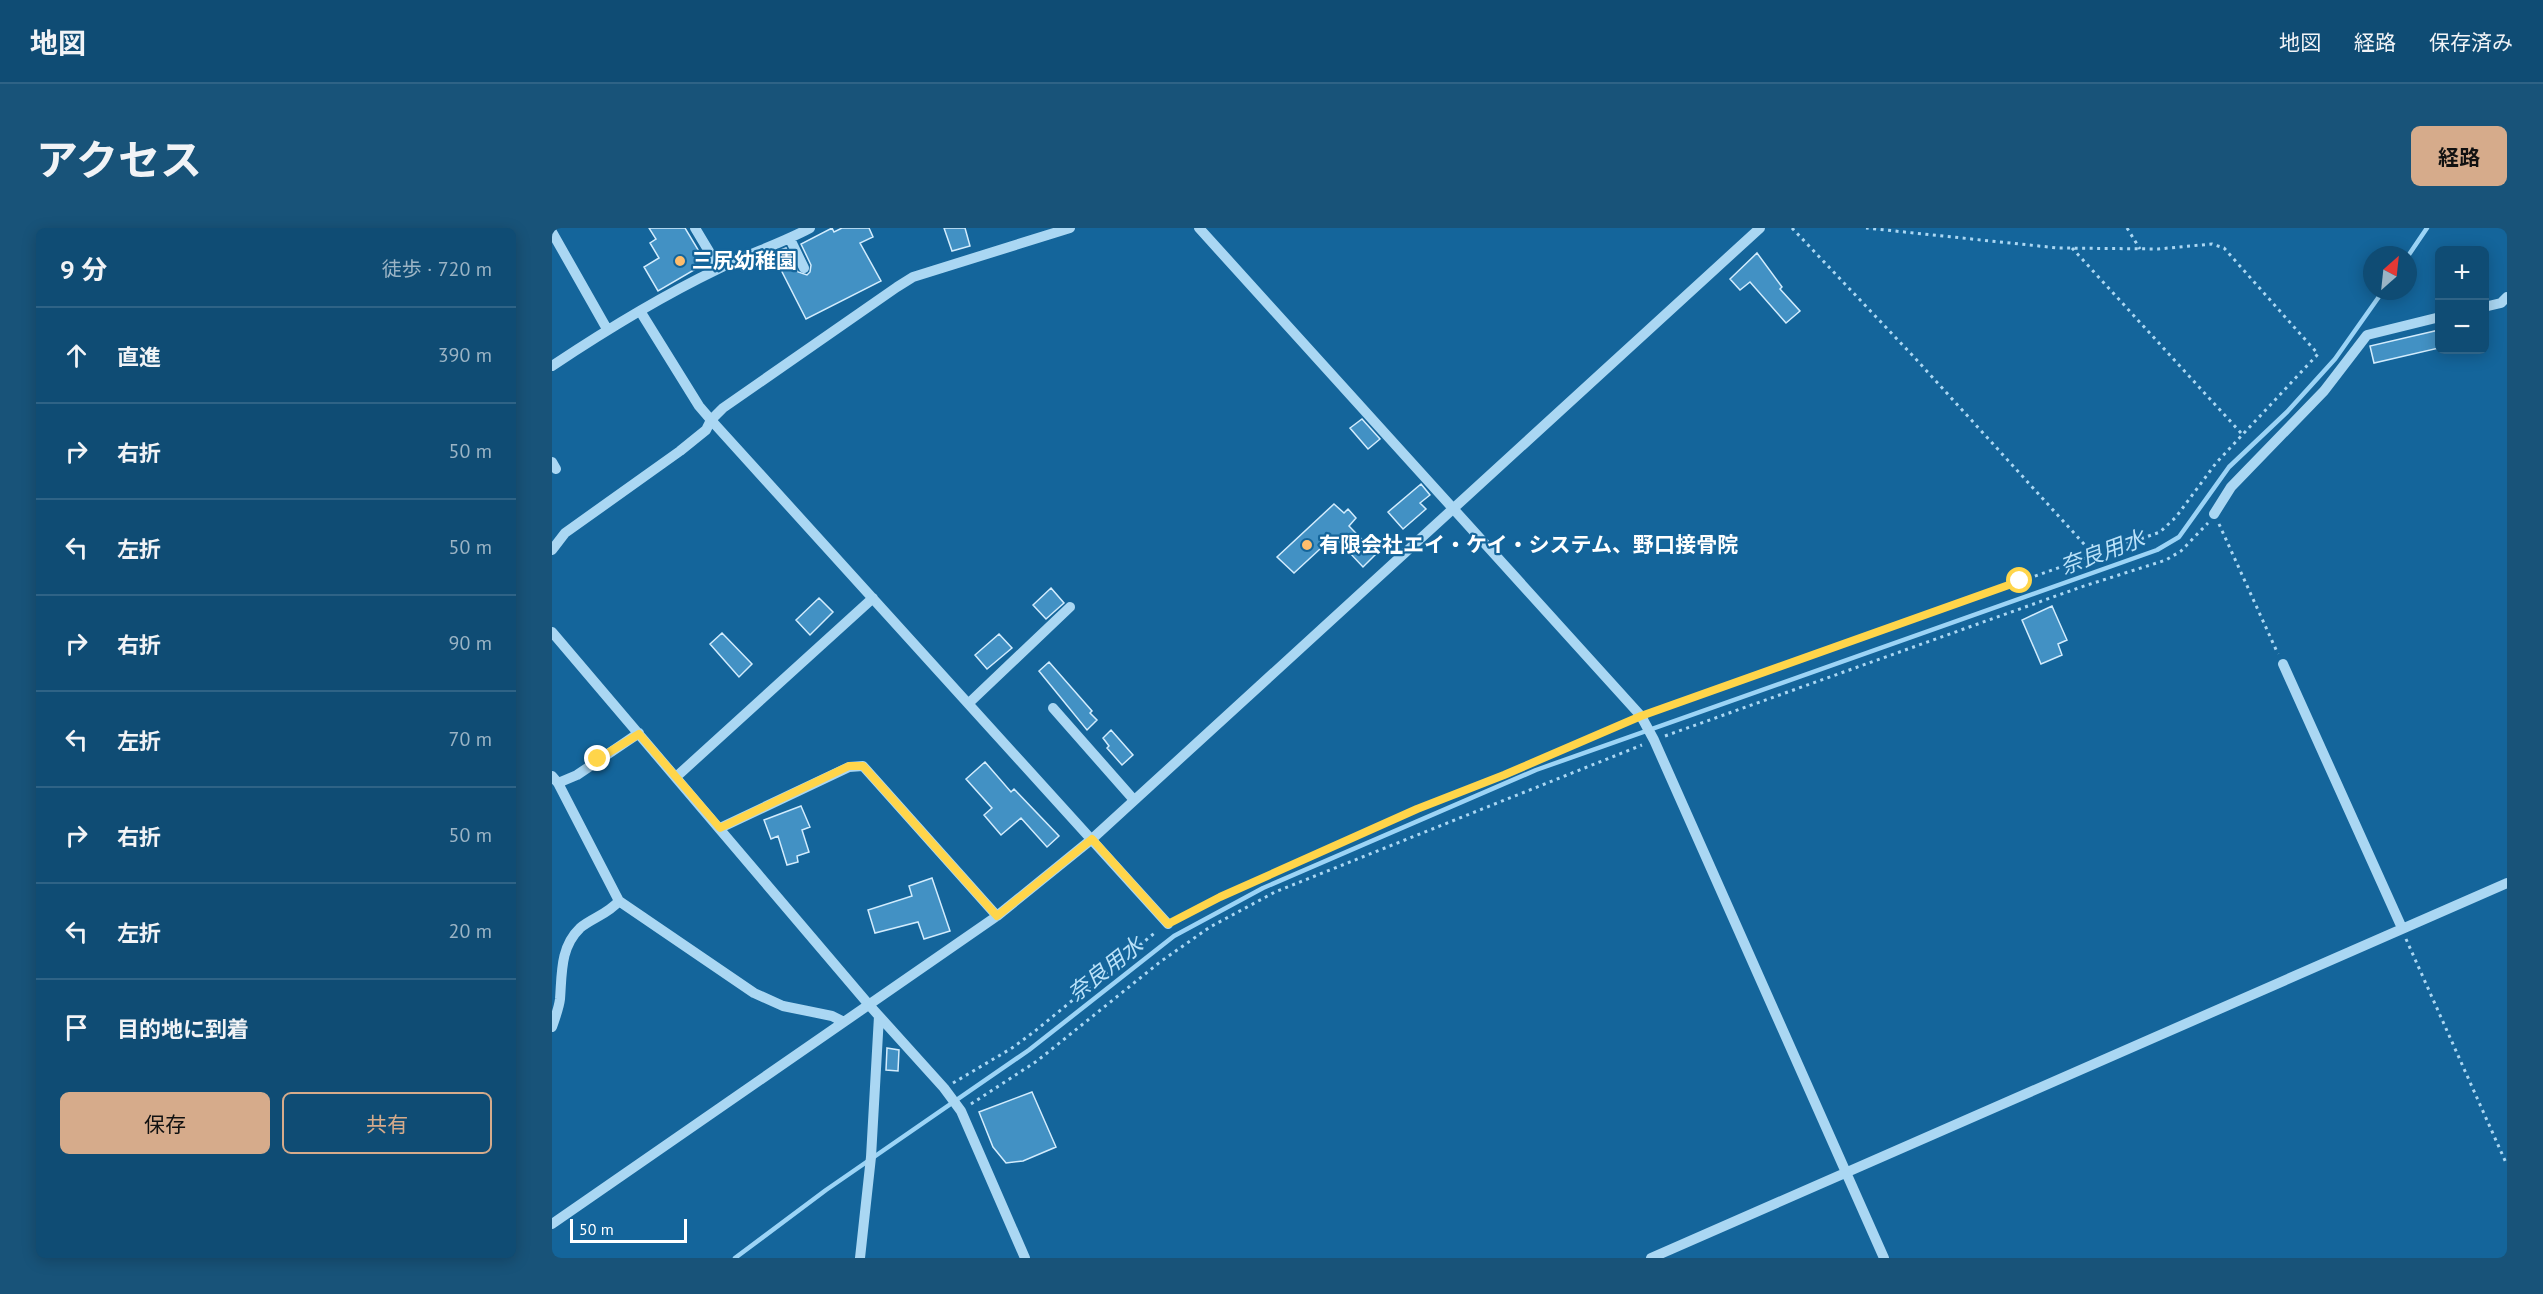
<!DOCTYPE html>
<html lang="ja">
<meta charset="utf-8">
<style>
body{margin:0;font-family:"PT Sans","Noto Sans JP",sans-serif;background:#185379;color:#f1f3f6}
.controls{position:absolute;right:18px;top:18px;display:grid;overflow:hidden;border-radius:9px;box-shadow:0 3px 15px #0003}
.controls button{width:54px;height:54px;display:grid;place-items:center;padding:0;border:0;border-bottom:2px solid #2f6386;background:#0f4c74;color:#f1f3f6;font:30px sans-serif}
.compass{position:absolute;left:1811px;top:18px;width:54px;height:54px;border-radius:50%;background:#0f4c74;box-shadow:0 3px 15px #0003;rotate:27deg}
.scale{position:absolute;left:18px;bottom:15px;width:117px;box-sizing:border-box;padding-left:6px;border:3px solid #fff;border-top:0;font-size:16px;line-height:21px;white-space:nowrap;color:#fff;-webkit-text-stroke:4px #14659b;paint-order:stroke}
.stop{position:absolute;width:18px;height:18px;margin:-14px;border:4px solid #ffd54a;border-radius:50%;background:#fff}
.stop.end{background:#ffd54a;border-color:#fff;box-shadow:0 2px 6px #0008}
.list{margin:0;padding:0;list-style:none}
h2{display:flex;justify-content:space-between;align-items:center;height:78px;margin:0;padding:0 24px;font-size:26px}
h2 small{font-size:20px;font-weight:400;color:#9bb4c5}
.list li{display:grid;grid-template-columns:39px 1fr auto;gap:18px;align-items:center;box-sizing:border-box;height:96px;padding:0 24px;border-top:2px solid #2f6386}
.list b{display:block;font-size:22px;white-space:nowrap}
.list em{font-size:20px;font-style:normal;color:#9bb4c5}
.actions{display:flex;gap:12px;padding:18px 24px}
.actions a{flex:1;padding:14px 0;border:2px solid #d6ab8b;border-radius:9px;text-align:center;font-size:21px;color:#d6ab8b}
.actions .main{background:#d6ab8b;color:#111}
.icon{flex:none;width:33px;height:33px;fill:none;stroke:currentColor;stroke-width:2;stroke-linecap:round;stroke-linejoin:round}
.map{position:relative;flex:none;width:1955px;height:1030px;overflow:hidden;border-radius:9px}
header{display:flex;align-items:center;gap:36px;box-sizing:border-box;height:84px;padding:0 30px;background:#0f4c74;border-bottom:2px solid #2f6386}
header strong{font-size:28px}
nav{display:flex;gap:33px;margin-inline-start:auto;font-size:21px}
.intro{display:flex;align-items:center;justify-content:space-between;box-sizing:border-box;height:144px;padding:0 36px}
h1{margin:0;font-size:42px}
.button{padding:15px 27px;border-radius:9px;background:#d6ab8b;color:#111;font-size:21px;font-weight:700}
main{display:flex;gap:36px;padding:0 36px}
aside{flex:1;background:#0f4c74;border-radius:9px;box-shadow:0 3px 15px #0003}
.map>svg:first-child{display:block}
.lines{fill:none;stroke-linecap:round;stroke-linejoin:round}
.stream{stroke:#9cd4f6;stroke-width:4.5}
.building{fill:#4291c4;stroke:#d2ecfd;stroke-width:1.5}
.path{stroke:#aad7f3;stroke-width:3;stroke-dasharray:3 4.5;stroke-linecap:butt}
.minor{stroke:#aad7f3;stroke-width:10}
.route{stroke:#ffd54a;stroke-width:8}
.poi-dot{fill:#ffbd6c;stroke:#14659b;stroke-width:2}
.labels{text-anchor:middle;stroke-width:4.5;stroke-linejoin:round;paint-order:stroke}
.poi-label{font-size:21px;font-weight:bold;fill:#fff;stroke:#14659b;text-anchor:start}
.water-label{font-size:22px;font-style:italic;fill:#bae2f9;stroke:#14659b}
</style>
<header>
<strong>地図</strong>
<nav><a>地図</a><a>経路</a><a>保存済み</a></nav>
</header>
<div class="intro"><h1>アクセス</h1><a class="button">経路</a></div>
<main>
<aside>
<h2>9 分<small>徒歩 · 720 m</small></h2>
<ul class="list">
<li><svg class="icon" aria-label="ahead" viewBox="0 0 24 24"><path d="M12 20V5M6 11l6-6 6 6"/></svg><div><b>直進</b></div><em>390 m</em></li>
<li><svg class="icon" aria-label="right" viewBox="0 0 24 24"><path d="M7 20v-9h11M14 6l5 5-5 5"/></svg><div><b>右折</b></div><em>50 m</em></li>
<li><svg class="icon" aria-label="left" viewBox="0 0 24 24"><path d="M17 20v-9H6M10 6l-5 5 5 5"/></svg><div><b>左折</b></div><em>50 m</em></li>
<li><svg class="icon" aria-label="right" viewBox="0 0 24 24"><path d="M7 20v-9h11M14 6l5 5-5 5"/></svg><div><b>右折</b></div><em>90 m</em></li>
<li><svg class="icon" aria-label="left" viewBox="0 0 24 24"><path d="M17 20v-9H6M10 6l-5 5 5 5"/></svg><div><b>左折</b></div><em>70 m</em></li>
<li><svg class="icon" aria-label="right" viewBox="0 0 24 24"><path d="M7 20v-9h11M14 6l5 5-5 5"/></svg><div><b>右折</b></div><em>50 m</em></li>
<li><svg class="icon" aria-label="left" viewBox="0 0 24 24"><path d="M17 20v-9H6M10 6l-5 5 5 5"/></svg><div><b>左折</b></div><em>20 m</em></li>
<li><svg class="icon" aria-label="arrive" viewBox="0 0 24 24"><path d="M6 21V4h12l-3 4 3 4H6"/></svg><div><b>目的地に到着</b></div></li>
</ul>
<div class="actions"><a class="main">保存</a><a>共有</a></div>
</aside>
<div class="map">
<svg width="1955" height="1030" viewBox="0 0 1955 1030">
<rect width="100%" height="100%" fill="#14659b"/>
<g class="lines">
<path class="stream" d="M1856 28 1875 0
M183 1030 274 962 477 822 622 708 711 660 984 542 1605 322 1627 309 1677 239 1735 184 1783 131 1831 63"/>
</g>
<path class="building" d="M97 0H133L154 35 106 63 92 39 107 30 98 15 104 11Z
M280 0 282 4 290 0H317L321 9 308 15 329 53 254 91 226 36 219 39 213 28 234 20 246 44 255 47 258 44 259 37 249 16Z
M392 0H413L418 18 400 23Z
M1205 25 1230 59 1228 61 1248 83 1234 95 1198 54 1188 62 1178 51Z
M1887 102V120L1822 135 1818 118Z
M810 191 828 211 816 221 798 200Z
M869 256 878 267 868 275 874 281 851 301 836 284Z
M782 276 792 285 796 281 804 290 797 298 824 326 811 339 782 308 742 345 725 329Z
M499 360 512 375 494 391 481 377Z
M267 370 281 384 258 407 244 392Z
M1500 378 1515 412 1506 416 1510 427 1489 436 1470 392Z
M170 405 200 436 187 449 158 416Z
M447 406 460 420 435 441 423 427Z
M497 434 540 483 538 485 545 492 535 502 487 443Z
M559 502 581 527 570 537 555 520 557 518 551 510Z
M433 534 459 564 462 561 507 608 495 619 469 590 449 607 432 587 440 580 414 551Z
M249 578 258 599 250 602 257 624 245 628 246 634 235 637 226 608 219 611 212 592Z
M380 650 398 703 372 711 366 694 323 705 316 682 360 668 357 658Z
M335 820 347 822 346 843 334 842Z
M480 864 504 919 471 933 454 935 441 919 427 884Z"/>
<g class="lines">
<path class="path" d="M1240 0 1362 129 1542 327
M1575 0 1588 21
M1520 20 1690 206
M1667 296 1726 426
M1101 483 1608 304 1624 289 1664 235 1766 126 1672 20 1660 16 1606 21 1506 20 1314 0
M1113 508 1529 359 1614 332 1629 323 1656 295
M626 690C772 615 928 558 1079 492
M1854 711 1955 937
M401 855 460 820 483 803 605 703
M419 876 485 833 608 734 658 699 723 664 1090 517"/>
<path class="minor" d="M143 0 167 40
M647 0 1089 488 1102 512 1332 1030
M0 4 55 101
M238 11 252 40
M1932 79 1949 75 1955 69
M88 83 147 178 159 192 616 696
M0 138C54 102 108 69 166 41 196 26 228 16 258 0
M0 234 4 241
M1662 286 1679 259 1772 163 1815 107 1888 89
M0 322 13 305 128 223 154 202 159 192 171 180 345 59 361 49 518 0
M0 404 318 778 392 860 409 883 473 1030
M1731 436 1850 700
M417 475 518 379
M501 480 582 572
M0 548 6 555 67 673 202 765 231 778 280 788 292 794
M124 549 321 370
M6 555 25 547 87 505
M168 600 297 539 311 538 445 688
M0 799C3 790 7 780 8 771 10 746 8 719 28 700 40 690 56 686 67 673
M0 996 445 688 540 611 1208 0
M308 1030 319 929 327 788
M1099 1030 1955 655"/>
</g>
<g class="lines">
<path class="route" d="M46 531 87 506 168 600 297 538H311L445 688 540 611 616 696 668 669 865 581 952 547 1089 488 1468 353"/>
</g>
<g class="poi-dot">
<circle cx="128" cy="33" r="6"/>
<circle cx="755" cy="317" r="6"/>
</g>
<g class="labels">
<g class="poi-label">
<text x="140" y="40">三尻幼稚園</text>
<text x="767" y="324">有限会社エイ・ケイ・システム、野口接骨院</text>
</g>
<g class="water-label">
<text transform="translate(1550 324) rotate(-20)" y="8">奈良用水</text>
<text transform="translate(553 741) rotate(-38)" y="8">奈良用水</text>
</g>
</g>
</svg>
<div class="controls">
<button>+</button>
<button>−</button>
</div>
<svg class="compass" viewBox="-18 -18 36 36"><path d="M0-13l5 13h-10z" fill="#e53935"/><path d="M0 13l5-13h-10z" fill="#9bb4c5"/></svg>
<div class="scale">50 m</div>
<div class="stop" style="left:1468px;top:353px"></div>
<div class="stop end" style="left:46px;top:531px"></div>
</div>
</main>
